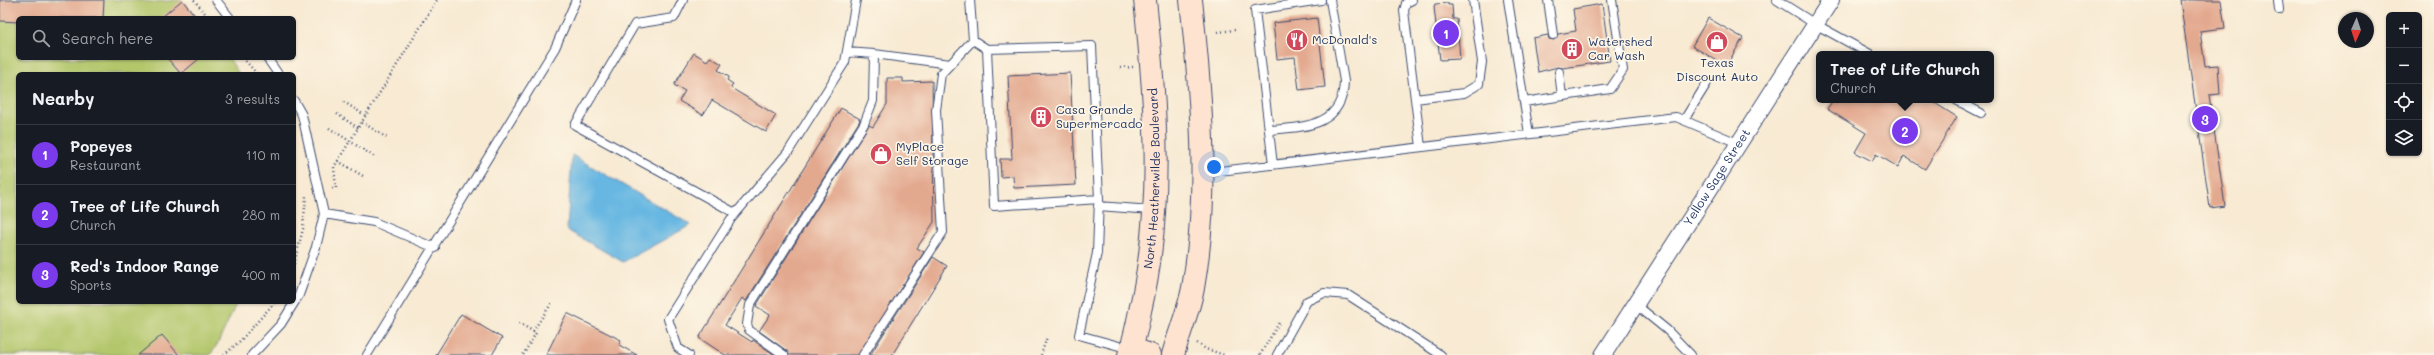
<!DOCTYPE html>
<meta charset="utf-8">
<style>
body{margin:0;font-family:Mali,sans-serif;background:#242831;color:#f1f3f6}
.controls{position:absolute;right:12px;top:12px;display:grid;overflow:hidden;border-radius:6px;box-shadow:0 1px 3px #0004}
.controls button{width:36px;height:36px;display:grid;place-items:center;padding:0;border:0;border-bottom:1px solid #363941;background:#171b24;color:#f1f3f6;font:20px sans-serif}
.compass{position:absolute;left:2338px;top:12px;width:36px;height:36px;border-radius:50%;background:#171b24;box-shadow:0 1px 3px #0004;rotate:183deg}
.you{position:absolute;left:1214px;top:167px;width:14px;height:14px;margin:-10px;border:3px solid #fff;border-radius:50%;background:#1a73e8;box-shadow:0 0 0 6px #1a73e833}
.badge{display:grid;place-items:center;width:26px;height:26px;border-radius:50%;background:#7c3aed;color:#fff;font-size:13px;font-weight:700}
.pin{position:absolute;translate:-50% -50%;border:2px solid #fff;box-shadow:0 1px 4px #0006}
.popup{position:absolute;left:1816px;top:51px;width:178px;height:52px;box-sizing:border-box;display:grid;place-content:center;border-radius:6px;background:#171b24;filter:drop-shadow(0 1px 3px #0005);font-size:13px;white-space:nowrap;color:#9ea1a6}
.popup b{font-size:15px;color:#f1f3f6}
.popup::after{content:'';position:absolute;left:50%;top:100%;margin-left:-8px;border:8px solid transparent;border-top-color:#171b24}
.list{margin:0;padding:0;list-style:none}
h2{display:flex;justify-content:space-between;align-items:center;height:52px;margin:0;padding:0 16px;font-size:17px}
h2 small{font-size:13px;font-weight:400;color:#9ea1a6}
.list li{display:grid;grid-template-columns:26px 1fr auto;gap:12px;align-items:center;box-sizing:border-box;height:60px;padding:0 16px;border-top:1px solid #363941}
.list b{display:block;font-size:15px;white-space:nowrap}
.list p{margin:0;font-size:13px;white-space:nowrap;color:#9ea1a6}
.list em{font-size:13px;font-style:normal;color:#9ea1a6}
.icon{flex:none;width:22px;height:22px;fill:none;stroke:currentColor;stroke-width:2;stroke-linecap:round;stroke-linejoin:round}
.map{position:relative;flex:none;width:2434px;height:355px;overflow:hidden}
.search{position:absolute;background:#171b24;box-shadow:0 1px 3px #0004;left:16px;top:16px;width:280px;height:44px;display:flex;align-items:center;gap:10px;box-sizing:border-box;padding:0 14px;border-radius:6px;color:#9ea1a6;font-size:15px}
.panel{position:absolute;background:#171b24;box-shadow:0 1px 3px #0004;left:16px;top:72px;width:280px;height:232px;border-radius:6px}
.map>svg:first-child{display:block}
.green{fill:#b2c66a;stroke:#667a64}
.water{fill:#67b7e2;stroke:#4173a0}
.building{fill:#e3a98f}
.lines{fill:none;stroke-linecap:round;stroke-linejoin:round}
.service-casing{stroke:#3c4b70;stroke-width:10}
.minor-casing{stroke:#3c4b70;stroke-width:18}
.secondary-casing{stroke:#3c4b70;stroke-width:24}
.path{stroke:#3c4b70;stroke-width:2.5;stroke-dasharray:1 3;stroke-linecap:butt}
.service{stroke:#fff;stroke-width:8}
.minor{stroke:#fff;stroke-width:16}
.secondary{stroke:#fee3d1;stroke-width:22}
.labels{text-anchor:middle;stroke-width:3.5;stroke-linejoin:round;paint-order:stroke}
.poi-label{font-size:12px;fill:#1b2f5e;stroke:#fcf5e5;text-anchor:start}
.street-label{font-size:12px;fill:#1b2f5e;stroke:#fcf5e5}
</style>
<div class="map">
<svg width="2434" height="355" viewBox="0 0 2434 355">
<rect width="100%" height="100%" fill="#fcf5e5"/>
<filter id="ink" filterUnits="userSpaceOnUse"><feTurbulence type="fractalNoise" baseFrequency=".025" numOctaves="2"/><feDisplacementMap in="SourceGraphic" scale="8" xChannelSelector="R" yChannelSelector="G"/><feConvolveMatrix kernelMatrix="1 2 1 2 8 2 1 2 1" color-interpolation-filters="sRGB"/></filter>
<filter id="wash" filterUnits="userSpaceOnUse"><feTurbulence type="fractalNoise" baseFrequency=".012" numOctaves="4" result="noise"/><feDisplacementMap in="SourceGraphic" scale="16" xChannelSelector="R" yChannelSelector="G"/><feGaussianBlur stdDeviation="0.9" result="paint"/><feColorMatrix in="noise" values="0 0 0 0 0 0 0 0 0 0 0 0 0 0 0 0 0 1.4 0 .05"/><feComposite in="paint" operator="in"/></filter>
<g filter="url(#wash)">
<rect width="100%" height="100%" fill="#f8ead3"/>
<path class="green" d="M0 0H133L152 2 182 0 197 18H18V58H229L239 74H18V302H237L218 343 210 355H0Z"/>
<path class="water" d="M572 155 691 225 623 262 567 230Z"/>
<g id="blocks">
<path class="building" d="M0 0H104L103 18H18V22L0 21Z
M182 0 197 18H161Z
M2180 0H2221L2225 28 2200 31 2205 66 2218 65 2220 94 2209 95 2225 206 2210 208Z
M1448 3V5H1452L1453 19H1457L1460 59 1440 60 1434 7 1435 4Z
M1602 4 1610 61 1563 68 1558 67 1538 72 1533 38 1548 35 1549 39 1554 40 1558 34 1576 31 1573 9Z
M1317 18 1325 87 1299 90 1295 57 1277 59 1273 23Z
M1708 18 1743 38 1726 66 1692 46Z
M694 53 707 61 710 57 722 64 718 70 729 77 727 80 733 84 731 88 776 115 766 132 712 100 703 115 679 101 685 91 674 85Z
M167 58H200L181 74Z
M1070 73 1076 185 1014 188 1013 176 1001 177 1000 159H1012L1008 76Z
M887 78H903V82L932 81 934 222 917 248 924 252 858 355H789L787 351 759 331 770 315 756 306 869 125 873 127 887 104Z
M1833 100H1930L1957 117 1925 169 1904 156 1898 167 1876 154 1872 161 1855 152 1866 133 1827 109Z
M841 108 860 119 859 122 746 301 742 298 725 325 752 342 753 340 775 355H725L699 338Z
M933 257 947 266 892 355H870Z
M567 313 621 340 619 345 637 355H546Z
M461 314 502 338 492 355H436Z
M162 335 179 355H138Z"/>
</g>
</g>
<g filter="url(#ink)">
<use href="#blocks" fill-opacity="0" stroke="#3c4b70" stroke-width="1"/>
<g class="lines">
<g class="service-casing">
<path id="service" d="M216 0 230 18
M683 0 674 18 635 24 575 125 735 213
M970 0 973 40 987 49 1092 46 1099 199 1097 253 1079 335 1130 349
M1412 0 1406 3 1404 11 1421 147
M1508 0 1529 134
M1548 0 1553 35
M1777 0 1815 24 1870 54
M2278 0 2279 10
M987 49 994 206 1099 199
M874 54 950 64
M267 58 278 74
M1559 72 1562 96
M1415 99 1464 93 1479 84 1482 62 1473 0
M1956 100 1981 113
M1524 102 1610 89 1623 70 1612 0
M1684 120 1707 83
M1270 130C1306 127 1343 126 1344 81L1330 0
M1273 165 1255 10 1321 0
M1203 173 1676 117 1740 144
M1098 206 1152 210
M324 214 374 222 435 248
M1635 304 1667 330 1691 355
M252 355 281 324 299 295 316 247 324 214 302 115 294 101
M367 355 555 48 576 0
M689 355 678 348 668 319 731 219 788 152 845 62 856 0
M784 355 749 330 747 324 750 305 864 124 873 101 874 54 847 52
M863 355 943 232 936 110 941 74 973 40
M1277 355 1307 301 1324 293 1348 295 1441 355"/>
</g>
<g class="minor-casing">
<g id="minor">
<path id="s1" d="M1603 355 1831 0"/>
</g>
</g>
<g class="secondary-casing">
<g id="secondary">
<path d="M1132 349 1150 355"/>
<path id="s2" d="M1129 355C1134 341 1137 326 1140 311 1164 208 1156 104 1145 0"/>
<path d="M1173 355C1179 333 1189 310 1193 288 1210 193 1201 95 1191 0"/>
</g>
</g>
<path class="path" d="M194 0 209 18
M1218 32 1235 30
M243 58 257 74
M1120 68 1133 67
M344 102 366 116
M337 114 358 128
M362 122 387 138
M329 128 375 157
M338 161 363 176
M332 188H336L334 167 437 0
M294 264 303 229 306 196
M519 323 536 333 523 355
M533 331 553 301
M1197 343 1206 349 1224 355
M224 355 240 341 275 302
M1041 355 1047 337
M1260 355 1279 323"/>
<use href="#service" class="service"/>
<use href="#minor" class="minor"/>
<use href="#secondary" class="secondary"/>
</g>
</g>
<defs>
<g id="restaurant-disc" transform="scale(1.15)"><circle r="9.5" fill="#d1495b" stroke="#fcf5e5"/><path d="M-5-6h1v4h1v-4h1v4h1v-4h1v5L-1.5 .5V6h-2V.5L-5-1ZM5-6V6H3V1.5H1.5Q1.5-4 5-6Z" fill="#fff"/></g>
<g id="shop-disc" transform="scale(1.15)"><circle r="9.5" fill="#d1495b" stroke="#fcf5e5"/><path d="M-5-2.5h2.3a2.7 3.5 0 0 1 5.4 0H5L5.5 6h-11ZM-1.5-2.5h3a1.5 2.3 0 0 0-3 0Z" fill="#fff"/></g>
<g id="building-disc" transform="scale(1.15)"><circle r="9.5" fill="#d1495b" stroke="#fcf5e5"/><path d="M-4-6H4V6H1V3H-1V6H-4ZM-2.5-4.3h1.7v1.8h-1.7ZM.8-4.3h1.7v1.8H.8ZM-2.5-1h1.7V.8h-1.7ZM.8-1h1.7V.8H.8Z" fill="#fff"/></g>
</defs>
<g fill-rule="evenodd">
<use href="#restaurant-disc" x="1297" y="40"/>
<use href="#shop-disc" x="1717" y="42"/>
<use href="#building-disc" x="1572" y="49"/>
<use href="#building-disc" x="1041" y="117"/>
<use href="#shop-disc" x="881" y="154"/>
</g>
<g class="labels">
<g class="poi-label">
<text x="1312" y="44">McDonald's</text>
<text x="1588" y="46">Watershed<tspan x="1588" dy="14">Car Wash</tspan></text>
<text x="1717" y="67" text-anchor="middle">Texas<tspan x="1717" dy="14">Discount Auto</tspan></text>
<text x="1056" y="114">Casa Grande<tspan x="1056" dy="14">Supermercado</tspan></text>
<text x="896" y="151">MyPlace<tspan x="896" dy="14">Self Storage</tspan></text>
</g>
<g class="street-label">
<text dy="4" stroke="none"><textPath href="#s2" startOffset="179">North Heatherwilde Boulevard</textPath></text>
<text dy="4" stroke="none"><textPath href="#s1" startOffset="211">Yellow Sage Street</textPath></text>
</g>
</g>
</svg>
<div class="controls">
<button>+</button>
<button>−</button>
<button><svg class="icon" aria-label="locate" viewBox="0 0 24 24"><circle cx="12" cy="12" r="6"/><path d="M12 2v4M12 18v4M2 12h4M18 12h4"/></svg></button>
<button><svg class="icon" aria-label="layers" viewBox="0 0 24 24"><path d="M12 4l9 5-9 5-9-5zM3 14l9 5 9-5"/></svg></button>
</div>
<svg class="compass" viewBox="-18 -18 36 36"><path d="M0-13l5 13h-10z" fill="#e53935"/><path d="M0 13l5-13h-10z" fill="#9ea1a6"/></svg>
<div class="you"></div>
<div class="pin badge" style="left:1446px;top:33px">1</div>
<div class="pin badge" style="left:1905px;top:131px">2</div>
<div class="popup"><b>Tree of Life Church</b>Church</div>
<div class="pin badge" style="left:2205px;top:119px">3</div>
<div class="search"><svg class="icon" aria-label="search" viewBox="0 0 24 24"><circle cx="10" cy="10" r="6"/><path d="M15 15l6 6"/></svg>Search here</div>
<section class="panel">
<h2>Nearby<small>3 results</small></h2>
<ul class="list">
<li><span class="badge">1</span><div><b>Popeyes</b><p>Restaurant</p></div><em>110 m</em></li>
<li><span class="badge">2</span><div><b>Tree of Life Church</b><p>Church</p></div><em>280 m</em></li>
<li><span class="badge">3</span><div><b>Red's Indoor Range</b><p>Sports</p></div><em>400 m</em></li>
</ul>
</section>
</div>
